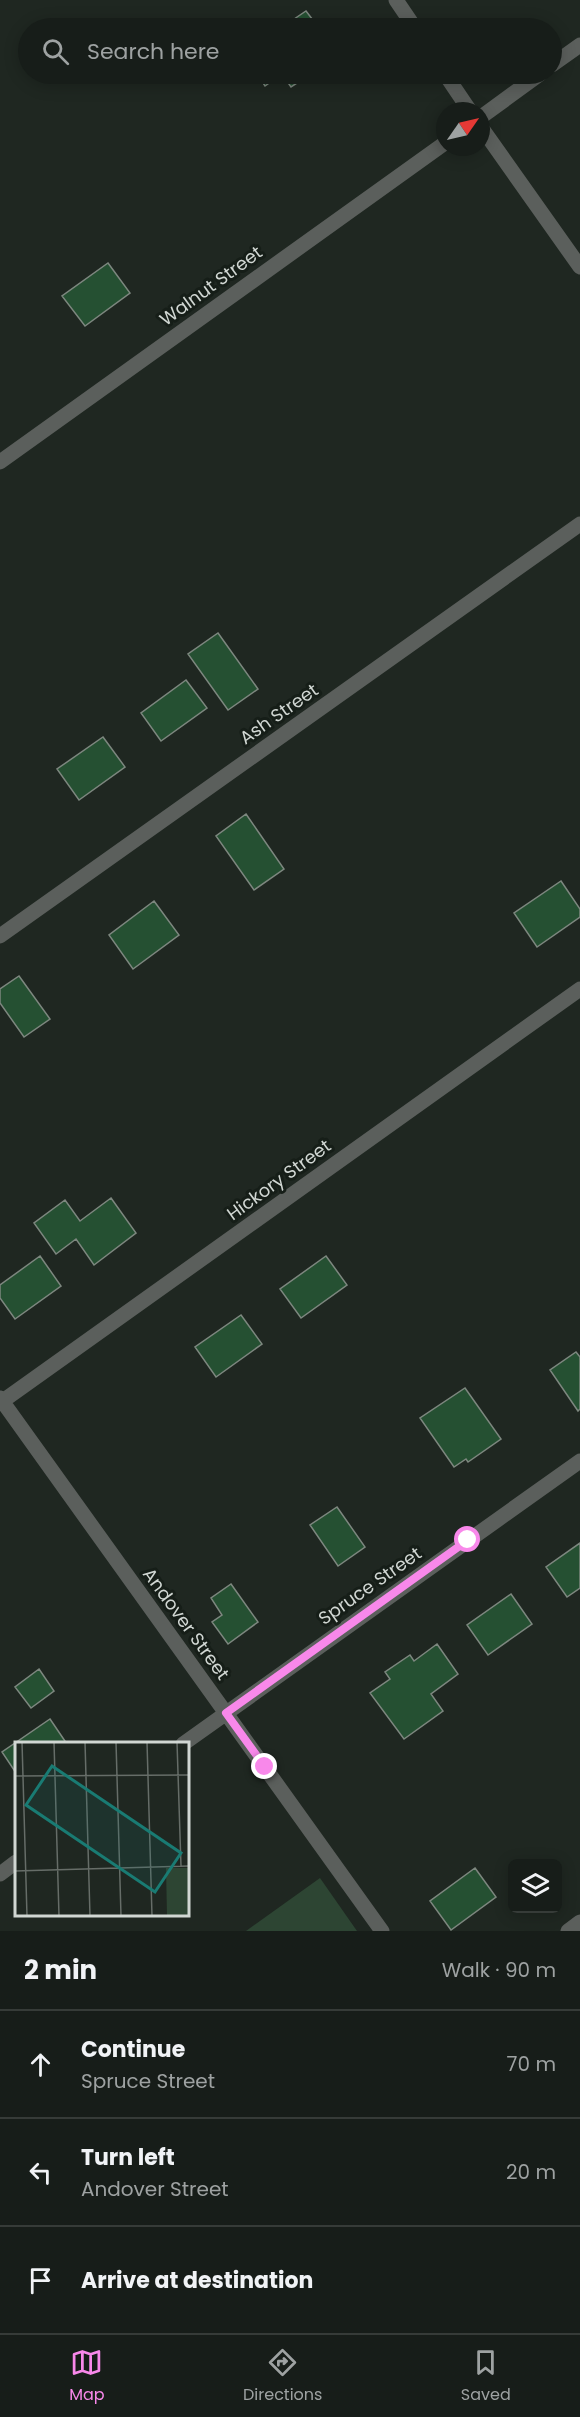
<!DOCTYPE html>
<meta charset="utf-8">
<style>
body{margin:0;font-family:Poppins,sans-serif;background:#202622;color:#f1f3f6}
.controls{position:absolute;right:18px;bottom:18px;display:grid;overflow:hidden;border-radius:9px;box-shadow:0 3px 15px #0003}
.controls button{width:54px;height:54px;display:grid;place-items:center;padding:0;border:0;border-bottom:2px solid #363b38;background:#171d19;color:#f1f3f6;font:30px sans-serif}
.compass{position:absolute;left:436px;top:102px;width:54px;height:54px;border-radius:50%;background:#171d19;box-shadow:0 3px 15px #0003;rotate:56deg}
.stop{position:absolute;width:18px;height:18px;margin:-14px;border:4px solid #f888ea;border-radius:50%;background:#fff}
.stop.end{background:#f888ea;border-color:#fff;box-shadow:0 2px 6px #0008}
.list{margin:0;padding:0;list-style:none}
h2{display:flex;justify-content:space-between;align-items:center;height:78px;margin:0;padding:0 24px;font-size:26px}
h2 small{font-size:20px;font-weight:400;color:#9ea2a2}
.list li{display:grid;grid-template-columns:39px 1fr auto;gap:18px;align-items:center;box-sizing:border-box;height:108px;padding:0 24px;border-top:2px solid #363b38}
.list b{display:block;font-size:22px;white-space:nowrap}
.list p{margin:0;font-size:20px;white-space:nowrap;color:#9ea2a2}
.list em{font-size:20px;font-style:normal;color:#9ea2a2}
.icon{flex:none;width:33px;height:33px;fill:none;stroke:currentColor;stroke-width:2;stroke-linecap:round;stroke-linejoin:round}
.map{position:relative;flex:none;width:580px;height:1931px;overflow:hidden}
.search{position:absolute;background:#171d19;box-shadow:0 3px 15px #0003;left:18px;right:18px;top:18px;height:66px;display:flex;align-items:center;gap:15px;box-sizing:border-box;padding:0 21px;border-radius:33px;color:#9ea2a2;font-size:22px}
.sheet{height:402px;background:#171d19}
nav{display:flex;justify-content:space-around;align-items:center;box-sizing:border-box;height:84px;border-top:2px solid #363b38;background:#171d19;font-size:16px;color:#9ea2a2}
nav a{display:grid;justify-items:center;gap:3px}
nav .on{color:#f888ea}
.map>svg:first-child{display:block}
.green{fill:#2d4533}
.building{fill:#255032;stroke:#7d877f;stroke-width:1.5}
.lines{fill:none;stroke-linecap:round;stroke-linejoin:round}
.minor{stroke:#5b5f5c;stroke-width:15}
.route{stroke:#f888ea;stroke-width:8}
.labels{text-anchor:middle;stroke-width:6;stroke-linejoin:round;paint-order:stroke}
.street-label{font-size:18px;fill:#d1d7d3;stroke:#161e18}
.inset-road{fill:none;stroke:#666d68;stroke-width:1.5}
.view{fill:#197b73;fill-opacity:0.15;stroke:#197b73;stroke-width:3}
.inset-edge{fill:none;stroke:#d1d7d3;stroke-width:3}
</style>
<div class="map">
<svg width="580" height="1931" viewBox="0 0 580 1931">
<rect width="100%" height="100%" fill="#1f2721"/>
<path class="green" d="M320 1878 357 1931H246Z"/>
<path class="building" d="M306 11 319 28H281Z
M244 74H311L291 87 282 74 265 86 258 75 250 81Z
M108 263 130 293 85 326 62 296Z
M218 633 258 689 228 710 188 654Z
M186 680 207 708 161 741 141 713Z
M103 737 125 767 79 800 57 769Z
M246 814 284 869 254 890 216 836Z
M561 881 580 909V917L537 947 514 913Z
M154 901 179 935 133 969 109 935Z
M19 976 50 1019 24 1037 0 1003V989Z
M111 1198 136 1233 94 1265 76 1239 56 1254 34 1223 65 1200 80 1221Z
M40 1256 61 1286 15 1319 0 1298V1285Z
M326 1256 347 1285 301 1318 280 1289Z
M241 1315 262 1344 216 1377 195 1347Z
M576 1352 580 1357V1409L578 1411 550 1370Z
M465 1388 501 1439 468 1462 466 1459 454 1467 420 1418Z
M337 1507 365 1547 338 1566 310 1525Z
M580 1543V1588L567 1597 546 1567Z
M231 1584 258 1622 228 1644 212 1622 222 1615 211 1598Z
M511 1594 532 1624 488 1655 467 1625Z
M437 1644 458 1674 431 1694 443 1711 404 1739 370 1693 390 1679 385 1672 410 1655 414 1661Z
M39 1669 54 1691 31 1708 15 1687Z
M50 1719 67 1744H16V1773L2 1752Z
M475 1868 496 1897 451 1930 430 1901Z"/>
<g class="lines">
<path class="minor" d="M396 0 415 28
M552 65 580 45
M445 74 470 111
M481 117 540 74
M481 127 580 267
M0 462 445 143
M0 936 580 524
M0 1398 382 1931
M0 1403 580 989
M183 1744 580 1461
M0 1874 16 1862
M568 1931 580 1922"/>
</g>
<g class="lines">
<path class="route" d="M265 1767 226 1713 468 1540"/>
</g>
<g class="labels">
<g class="street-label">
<text transform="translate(211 286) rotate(-36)" y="6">Walnut Street</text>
<text transform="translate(279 714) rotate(-35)" y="6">Ash Street</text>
<text transform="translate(279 1180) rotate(-36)" y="6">Hickory Street</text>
<text transform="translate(370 1586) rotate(-35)" y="6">Spruce Street</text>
<text transform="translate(186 1624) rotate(54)" y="6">Andover Street</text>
</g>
</g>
<g transform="translate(15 1742)">
<rect width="174" height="174" fill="#1f2721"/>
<path d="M151 126H174V174H152Z" fill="#2d4533"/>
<path class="inset-road" d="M7 0 12 174M39 0 44 174M70 0 75 174M101 0 106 174M132 0 137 174M162 0 166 124M0 34 174 33M0 129 174 124"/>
<path class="view" d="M37 24 166 111 140 150 11 63Z"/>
<rect width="174" height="174" class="inset-edge"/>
</g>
</svg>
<div class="controls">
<button><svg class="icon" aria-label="layers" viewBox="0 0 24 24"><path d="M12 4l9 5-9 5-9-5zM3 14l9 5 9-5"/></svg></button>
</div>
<svg class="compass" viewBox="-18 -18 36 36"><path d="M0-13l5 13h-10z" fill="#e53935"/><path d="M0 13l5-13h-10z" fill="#9ea2a2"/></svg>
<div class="stop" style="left:468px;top:1540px"></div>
<div class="stop end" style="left:265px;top:1767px"></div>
<div class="search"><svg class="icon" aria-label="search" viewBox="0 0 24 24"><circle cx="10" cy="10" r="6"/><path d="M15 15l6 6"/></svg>Search here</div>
</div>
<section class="sheet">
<h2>2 min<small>Walk · 90 m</small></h2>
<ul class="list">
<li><svg class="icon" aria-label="ahead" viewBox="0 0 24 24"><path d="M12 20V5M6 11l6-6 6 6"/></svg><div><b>Continue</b><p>Spruce Street</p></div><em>70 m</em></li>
<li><svg class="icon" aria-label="left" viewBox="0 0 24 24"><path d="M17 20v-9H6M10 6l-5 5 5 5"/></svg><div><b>Turn left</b><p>Andover Street</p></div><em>20 m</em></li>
<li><svg class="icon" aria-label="arrive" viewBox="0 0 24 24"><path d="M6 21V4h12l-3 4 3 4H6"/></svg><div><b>Arrive at destination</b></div></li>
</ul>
</section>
<nav>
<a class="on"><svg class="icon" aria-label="map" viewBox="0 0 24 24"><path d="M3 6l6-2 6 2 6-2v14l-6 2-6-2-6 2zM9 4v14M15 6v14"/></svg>Map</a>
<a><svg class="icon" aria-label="directions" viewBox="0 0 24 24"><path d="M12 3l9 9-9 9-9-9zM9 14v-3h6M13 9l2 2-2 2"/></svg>Directions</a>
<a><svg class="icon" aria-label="saved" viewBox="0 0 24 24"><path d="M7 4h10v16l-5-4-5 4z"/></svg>Saved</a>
</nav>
